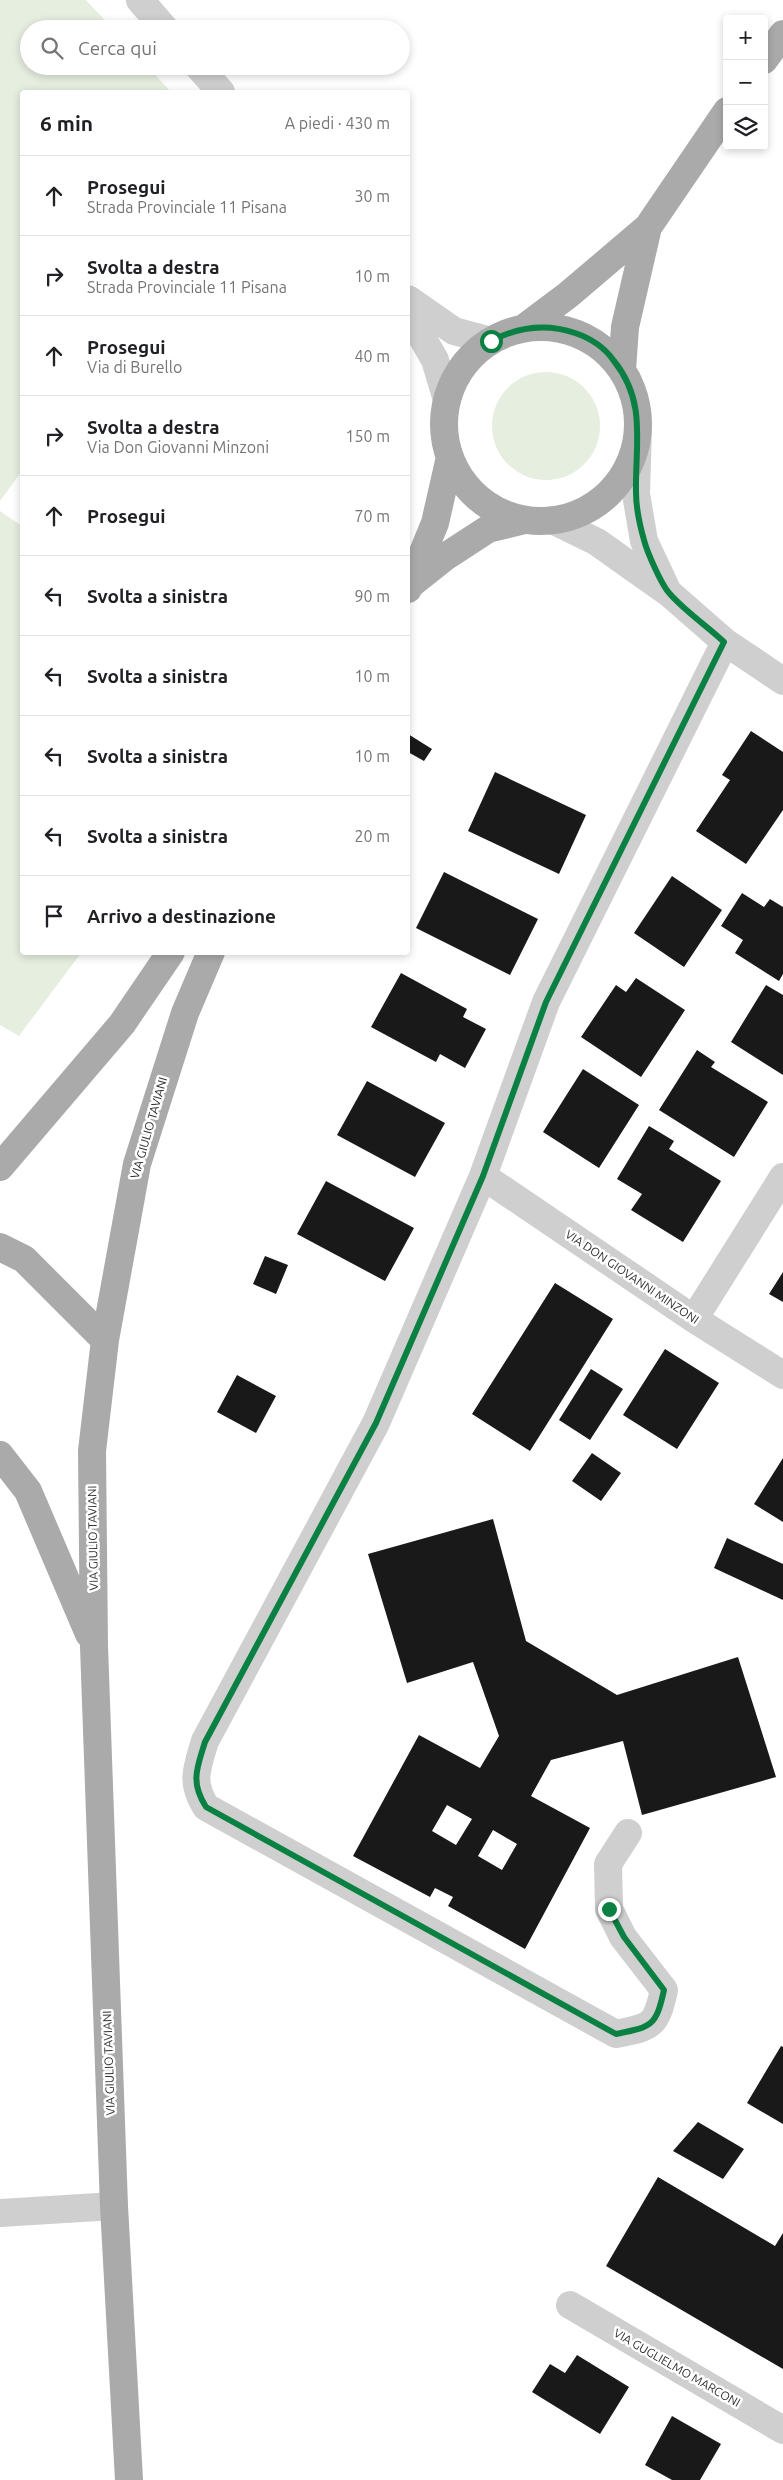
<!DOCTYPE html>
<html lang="it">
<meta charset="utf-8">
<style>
body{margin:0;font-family:Ubuntu,sans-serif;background:#f2f2f2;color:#202124}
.controls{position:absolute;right:15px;top:15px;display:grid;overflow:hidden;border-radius:5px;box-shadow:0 2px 8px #0003}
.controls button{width:45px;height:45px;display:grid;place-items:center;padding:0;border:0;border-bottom:1px solid #e0e0e0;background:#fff;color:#202124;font:25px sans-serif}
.stop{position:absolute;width:15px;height:15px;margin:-11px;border:4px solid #0b8043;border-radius:50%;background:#fff}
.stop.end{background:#0b8043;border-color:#fff;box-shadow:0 1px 5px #0008}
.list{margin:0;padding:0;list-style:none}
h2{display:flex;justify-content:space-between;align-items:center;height:65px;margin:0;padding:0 20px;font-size:21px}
h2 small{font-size:16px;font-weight:400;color:#757577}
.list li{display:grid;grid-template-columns:32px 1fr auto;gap:15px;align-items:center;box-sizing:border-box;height:80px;padding:0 20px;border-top:1px solid #e0e0e0}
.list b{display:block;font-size:19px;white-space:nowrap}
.list p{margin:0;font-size:16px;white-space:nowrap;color:#757577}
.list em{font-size:16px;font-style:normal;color:#757577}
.icon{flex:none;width:28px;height:28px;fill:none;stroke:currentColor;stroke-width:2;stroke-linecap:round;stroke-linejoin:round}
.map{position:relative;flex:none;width:783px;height:2480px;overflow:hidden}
.search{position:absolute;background:#fff;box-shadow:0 2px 8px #0003;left:20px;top:20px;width:390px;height:55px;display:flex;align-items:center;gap:12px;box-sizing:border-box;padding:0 18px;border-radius:28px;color:#757577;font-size:19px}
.panel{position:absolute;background:#fff;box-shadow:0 2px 8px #0003;left:20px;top:90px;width:390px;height:865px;border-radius:5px}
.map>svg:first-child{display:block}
.green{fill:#e6eee0}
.building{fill:#191919;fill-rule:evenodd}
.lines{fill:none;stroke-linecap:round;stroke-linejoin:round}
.minor{stroke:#cfcfcf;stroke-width:28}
.major{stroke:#aaa;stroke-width:28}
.route{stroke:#0b8043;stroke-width:6}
.labels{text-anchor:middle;stroke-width:5;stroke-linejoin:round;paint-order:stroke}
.street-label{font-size:12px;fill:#323232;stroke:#fff}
</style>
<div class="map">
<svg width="783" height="2480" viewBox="0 0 783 2480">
<rect width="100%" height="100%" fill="#fff"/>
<path class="green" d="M0 0H86L113 29H29V66H147L171 92H22V471L0 501Z
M492 426a54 54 0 1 1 108 0a54 54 0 1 1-108 0Z
M0 511 22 526V952L81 953 19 1036 0 1025Z"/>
<path class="building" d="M751 731 783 752V810L746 864 696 831 730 780 722 775Z
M408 734 432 749 424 761 408 752Z
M495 772 586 815 559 874 468 831Z
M444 872 538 919 510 975 416 928Z
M672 876 722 910 684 967 634 933Z
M742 893 764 907 770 899 783 907V974L779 981 735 953 743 940 721 926Z
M401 973 467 1009 463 1017 486 1029 465 1068 440 1054 436 1062 371 1027Z
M636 978 685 1010 641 1077 581 1037 616 985 626 992Z
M766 985 783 995V1075L731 1042Z
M697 1050 715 1062 711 1067 768 1102 734 1157 659 1110Z
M583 1069 639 1105 599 1168 543 1132Z
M367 1081 445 1123 415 1177 337 1135Z
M649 1126 674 1141 669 1149 721 1181 683 1242 631 1210 642 1194 617 1179Z
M326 1181 414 1228 385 1281 297 1234Z
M265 1256 288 1265 276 1294 253 1284Z
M783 1272V1302L769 1294Z
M555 1283 613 1319 530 1451 472 1414Z
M665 1349 719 1383 677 1449 623 1415Z
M591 1369 623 1389 590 1440 559 1420Z
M237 1375 276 1396 256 1433 217 1412Z
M592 1453 621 1473 601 1501 572 1481Z
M783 1458V1522L754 1504Z
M493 1519 526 1641 617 1695 738 1657 776 1777 642 1815 623 1741 551 1760 531 1796 590 1828 525 1949 448 1906 453 1897 435 1888 430 1897 353 1856 419 1735 480 1768 499 1736 473 1662 407 1683 368 1554ZM447 1805 472 1819 456 1845 432 1831ZM493 1830 517 1844 502 1870 478 1856Z
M727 1538 783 1564V1600L714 1568Z
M781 2046 783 2047V2124L747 2103Z
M698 2122 744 2149 723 2179 673 2151Z
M658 2177 775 2246 783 2233V2369L606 2266Z
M577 2355 629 2387 600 2434 532 2392 550 2364 565 2373Z
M672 2416 721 2444 700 2480H672L645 2465Z"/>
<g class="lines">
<path class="minor" d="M140 0 165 29
M198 66 221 92
M408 299 454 331 491 341
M408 313 435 360 447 400
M638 428 636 494 644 541 667 590
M552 520 597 542 635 569 669 593 725 642 783 681
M483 1176 694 1319 783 1375
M694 1319 783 1177
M628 1833 608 1864 609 1909 623 1937 664 1990C656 2027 651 2027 616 2034L206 1807C190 1782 197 1768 205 1741L376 1423 483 1176 546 1002 725 642
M0 2213 114 2206
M570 2305 783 2430"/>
<path class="major" d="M764 60 783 34
M444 424a97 97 0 1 1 194 0a97 97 0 1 1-194 0Z
M524 328 568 295 648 227 727 111
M622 370 625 327 648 227
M411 584 445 557 488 529 525 520
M408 589 435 523 450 457
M0 1167 122 1024 171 952
M0 1247 24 1259 105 1340
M0 1455 28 1491 89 1634
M129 2480 114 2206 94 1646 92 1451 105 1340 137 1164 185 1013 211 952"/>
</g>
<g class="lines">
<path class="route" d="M491 341C518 327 545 323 575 333 590 338 605 348 614 361 647 402 635 444 636 492 636 506 640 526 644 540 647 552 662 586 670 594 686 612 707 626 724 642L546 1002 483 1176 376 1423 205 1742C197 1768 190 1782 206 1807L616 2034C651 2027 656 2027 664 1990L624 1937 609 1909"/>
</g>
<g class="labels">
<g class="street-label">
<text transform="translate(149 1128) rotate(-74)" y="4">VIA GIULIO TAVIANI</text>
<text transform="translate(632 1277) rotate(34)" y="4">VIA DON GIOVANNI MINZONI</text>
<text transform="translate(93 1538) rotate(-91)" y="4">VIA GIULIO TAVIANI</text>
<text transform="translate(109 2063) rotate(-92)" y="4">VIA GIULIO TAVIANI</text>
<text transform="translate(677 2368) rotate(30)" y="4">VIA GUGLIELMO MARCONI</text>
</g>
</g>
</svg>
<div class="controls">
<button>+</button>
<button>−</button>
<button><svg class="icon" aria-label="layers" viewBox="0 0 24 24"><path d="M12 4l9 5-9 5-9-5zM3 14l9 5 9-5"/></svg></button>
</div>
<div class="stop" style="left:491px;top:341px"></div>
<div class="stop end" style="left:609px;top:1909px"></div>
<div class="search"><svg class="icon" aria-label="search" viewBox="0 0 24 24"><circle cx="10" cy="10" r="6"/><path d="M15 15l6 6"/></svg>Cerca qui</div>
<section class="panel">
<h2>6 min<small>A piedi · 430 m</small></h2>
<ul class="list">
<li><svg class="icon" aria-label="ahead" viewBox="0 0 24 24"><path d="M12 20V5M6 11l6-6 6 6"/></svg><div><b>Prosegui</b><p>Strada Provinciale 11 Pisana</p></div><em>30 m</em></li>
<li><svg class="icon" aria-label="right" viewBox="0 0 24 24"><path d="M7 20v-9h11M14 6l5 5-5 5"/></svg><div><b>Svolta a destra</b><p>Strada Provinciale 11 Pisana</p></div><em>10 m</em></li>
<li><svg class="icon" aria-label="ahead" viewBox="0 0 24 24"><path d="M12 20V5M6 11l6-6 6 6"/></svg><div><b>Prosegui</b><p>Via di Burello</p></div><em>40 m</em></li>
<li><svg class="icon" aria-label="right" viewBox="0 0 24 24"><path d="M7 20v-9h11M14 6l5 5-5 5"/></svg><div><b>Svolta a destra</b><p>Via Don Giovanni Minzoni</p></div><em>150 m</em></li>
<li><svg class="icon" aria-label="ahead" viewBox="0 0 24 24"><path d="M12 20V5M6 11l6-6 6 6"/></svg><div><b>Prosegui</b></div><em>70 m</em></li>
<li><svg class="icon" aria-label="left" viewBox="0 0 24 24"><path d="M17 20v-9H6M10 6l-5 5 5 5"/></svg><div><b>Svolta a sinistra</b></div><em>90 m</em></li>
<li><svg class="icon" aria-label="left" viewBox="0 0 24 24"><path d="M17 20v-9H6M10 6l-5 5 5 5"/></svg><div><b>Svolta a sinistra</b></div><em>10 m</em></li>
<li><svg class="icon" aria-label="left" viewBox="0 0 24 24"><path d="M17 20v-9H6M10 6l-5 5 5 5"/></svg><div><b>Svolta a sinistra</b></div><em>10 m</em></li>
<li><svg class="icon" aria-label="left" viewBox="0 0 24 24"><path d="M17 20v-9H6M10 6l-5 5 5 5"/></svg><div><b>Svolta a sinistra</b></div><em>20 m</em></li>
<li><svg class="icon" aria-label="arrive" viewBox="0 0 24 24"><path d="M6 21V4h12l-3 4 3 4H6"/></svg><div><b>Arrivo a destinazione</b></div></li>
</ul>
</section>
</div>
